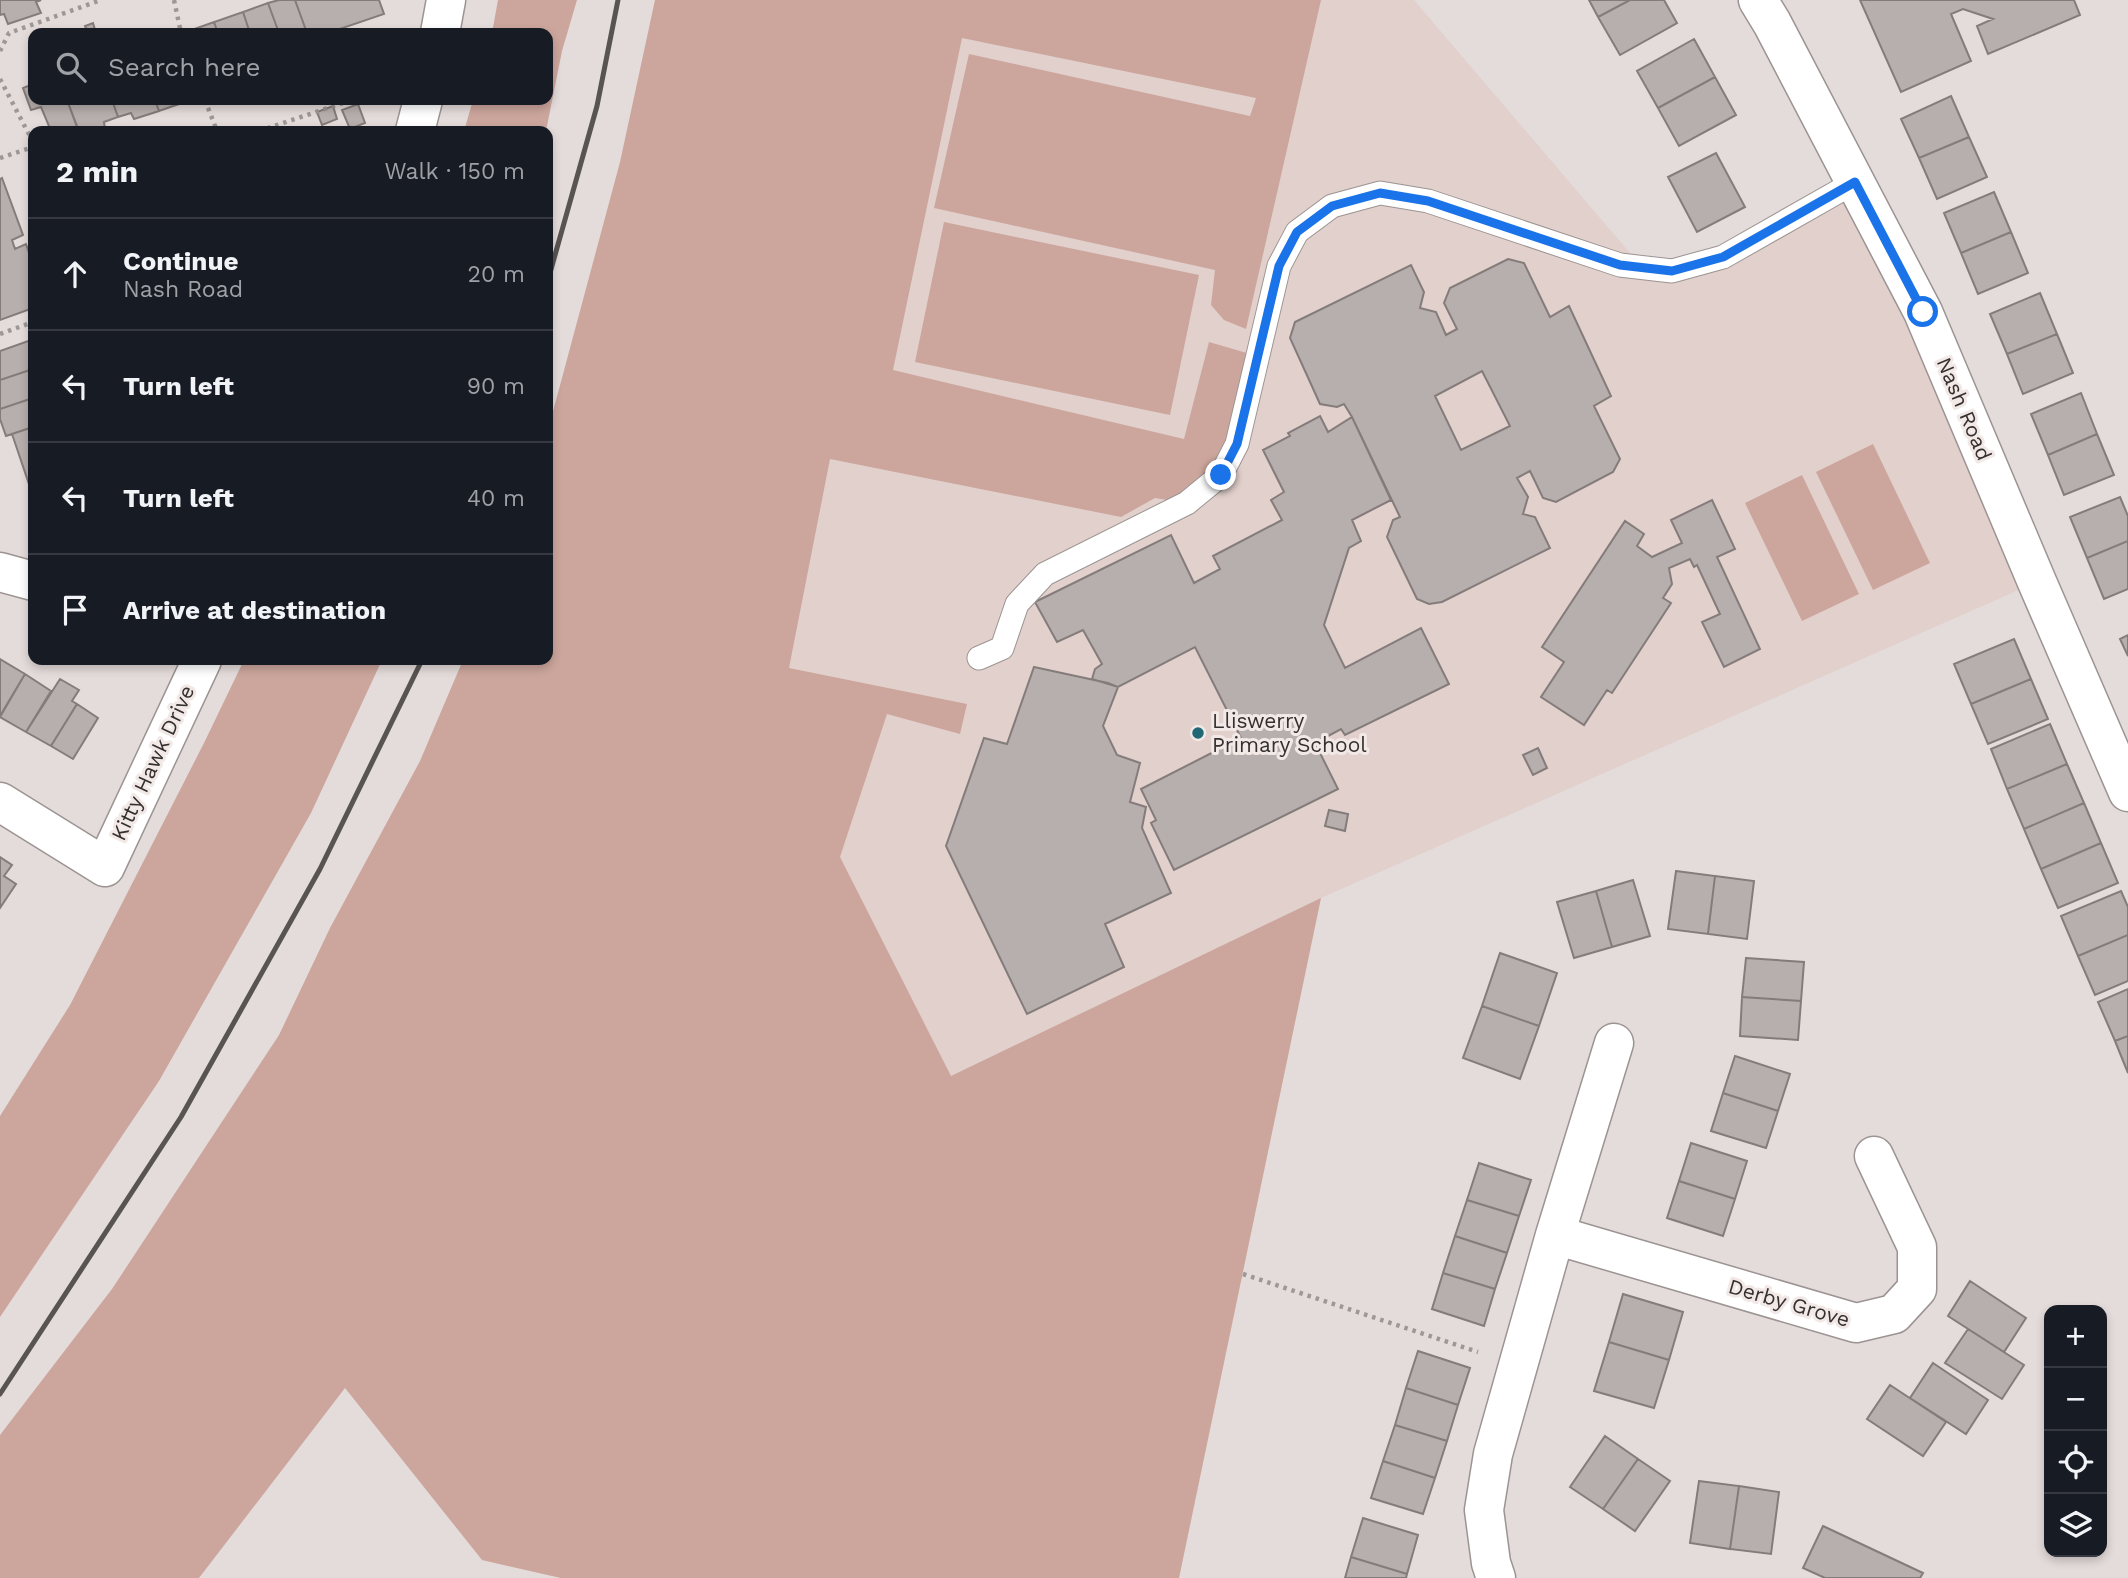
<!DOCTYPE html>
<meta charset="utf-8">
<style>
body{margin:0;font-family:"Work Sans",sans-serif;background:#242831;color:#f1f3f6}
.controls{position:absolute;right:21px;bottom:21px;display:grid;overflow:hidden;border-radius:14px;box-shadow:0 4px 10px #0003}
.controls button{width:63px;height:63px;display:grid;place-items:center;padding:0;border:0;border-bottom:2px solid #363941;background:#171b24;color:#f1f3f6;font:35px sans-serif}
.stop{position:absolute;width:21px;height:21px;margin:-16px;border:5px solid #1a73e8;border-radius:50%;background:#fff}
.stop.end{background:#1a73e8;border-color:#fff;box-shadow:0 2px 7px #0008}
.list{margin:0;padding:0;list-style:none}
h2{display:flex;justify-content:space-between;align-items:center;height:91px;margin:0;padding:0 28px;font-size:30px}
h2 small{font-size:23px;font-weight:400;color:#9ea1a6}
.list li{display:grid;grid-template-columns:46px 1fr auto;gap:21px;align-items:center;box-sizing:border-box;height:112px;padding:0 28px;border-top:2px solid #363941}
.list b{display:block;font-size:26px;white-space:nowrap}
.list p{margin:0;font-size:23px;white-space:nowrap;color:#9ea1a6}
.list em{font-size:23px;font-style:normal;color:#9ea1a6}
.icon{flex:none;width:38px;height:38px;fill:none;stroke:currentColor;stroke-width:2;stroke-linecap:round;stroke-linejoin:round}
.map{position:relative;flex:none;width:2128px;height:1578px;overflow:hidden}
.search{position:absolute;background:#171b24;box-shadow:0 4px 10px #0003;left:28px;top:28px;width:525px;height:77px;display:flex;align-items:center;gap:18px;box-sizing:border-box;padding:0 24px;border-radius:14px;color:#9ea1a6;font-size:26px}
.panel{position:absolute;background:#171b24;box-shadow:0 4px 10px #0003;left:28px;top:126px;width:525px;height:539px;border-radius:14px}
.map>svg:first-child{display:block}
.built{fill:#e1d0cc}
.green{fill:#cca69d}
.building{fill:#b7afad;stroke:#847c7a;stroke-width:2;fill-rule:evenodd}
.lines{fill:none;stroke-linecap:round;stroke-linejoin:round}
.service-casing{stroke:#9c9492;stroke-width:25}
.minor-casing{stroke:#9c9492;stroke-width:41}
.tertiary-casing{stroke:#9c9492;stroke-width:41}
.path{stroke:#9d9796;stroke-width:4.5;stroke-dasharray:3.5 5;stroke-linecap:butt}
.service{stroke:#fff;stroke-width:23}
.minor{stroke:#fff;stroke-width:38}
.tertiary{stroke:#fff;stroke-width:38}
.rail{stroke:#585453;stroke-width:5}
.route{stroke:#1a73e8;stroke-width:9}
.poi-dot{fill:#206875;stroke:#f2e9e7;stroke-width:2.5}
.labels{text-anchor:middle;stroke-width:6;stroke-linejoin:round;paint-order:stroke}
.street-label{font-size:21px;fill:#33302f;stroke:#f2e9e7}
.poi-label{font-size:21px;fill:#33302f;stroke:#f2e9e7;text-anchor:start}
</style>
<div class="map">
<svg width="2128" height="1578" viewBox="0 0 2128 1578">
<rect width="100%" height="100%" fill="#e4dcda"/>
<path class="built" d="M928 0H1414L1653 280 1855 182 2037 582 1321 898 1179 1578H561L482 1560Z"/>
<path class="green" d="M498 0H577L562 51 546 131H464L473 100H548V33H492Z
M655 0H1321L1246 329 1224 320 1211 305 1215 270 934 208 969 54 1250 116 1256 98 962 38 893 370 1184 439 1209 342 1257 356 1237 444 1187 503 1155 498 1121 517 830 459 789 668 967 704 960 734 887 714 840 857 951 1076 1321 898 1179 1578H561L482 1560 345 1388 199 1578H0V1435L112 1289 279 1035 330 928 420 761 463 660H548V430L620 162Z
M944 222 1199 275 1170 415 915 362Z
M1873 444 1930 563 1873 590 1816 472Z
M1802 475 1859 594 1802 621 1745 503Z
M244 660H382L311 813 159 1081 0 1317V1116L70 1005 204 743Z"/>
<path class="building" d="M0 0H41L36 2 41 13 8 24 4 14 0 15Z
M279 0H295L307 33H279L268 3Z
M295 0H379L384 14 328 33H307Z
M1589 0H1630L1598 17Z
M1630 0H1664L1677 23 1620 55 1598 17Z
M1860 0H2074L2080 15 1988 54 1977 26 1993 19 1963 9 1951 14 1971 61 1901 92Z
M268 3 279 33H250L243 12Z
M243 12 250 33H218L214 22Z
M214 22 218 33H186V32Z
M93 23 96 33H88L85 26Z
M1694 39 1715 77 1658 108 1637 71Z
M1715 77 1736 115 1679 146 1658 108Z
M33 84V100H67L78 130 51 131 41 107 31 110 23 88Z
M1951 96 1969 137 1919 158 1901 119Z
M67 100H112L118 117 104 122 105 129 79 131Z
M112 100H155L159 111 134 119 131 113 118 117Z
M155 100H178L179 104 159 111Z
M358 104 365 123 350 129 342 110Z
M333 106 337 119 322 125 317 112Z
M1969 137 1987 177 1937 199 1919 158Z
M1716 153 1745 207 1697 232 1668 177Z
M2 178 23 235 12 240 15 249 26 244 33 265V308L0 320V179Z
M1994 192 2011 232 1961 253 1944 213Z
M2011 232 2028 273 1978 294 1961 253Z
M1508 259 1524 263 1550 317 1569 306 1611 396 1594 406 1620 459 1613 472 1556 502 1543 498 1530 471 1517 478 1528 497 1523 514 1535 517 1550 548 1442 602 1429 604 1417 599 1387 537 1393 520 1400 517 1352 417 1344 404 1337 407 1320 404 1290 338 1295 322 1411 265 1424 292 1420 308 1436 312 1446 335 1457 329 1444 303 1450 288ZM1482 371 1510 426 1461 450 1435 396Z
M2040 293 2057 334 2007 354 1990 314Z
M2057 334 2073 373 2023 394 2007 354Z
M31 340 33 347V369L0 380V351Z
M33 369V398L0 409V380Z
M2081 393 2097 434 2048 455 2031 414Z
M33 398V427L6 436 0 419V409Z
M1320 416 1328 432 1352 417 1391 500 1352 520 1361 541 1349 548 1324 625 1345 668 1421 628 1449 684 1345 735 1341 729 1315 743 1338 789 1174 870 1151 823 1156 820 1141 789 1241 738 1195 647 1118 687 1092 679 1095 669 1102 664 1083 630 1057 642 1035 602 1171 535 1194 583 1220 569 1213 556 1282 520 1271 500 1284 492 1263 450 1290 436 1288 433Z
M33 427V489L31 490 12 434Z
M2097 434 2114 475 2064 495 2048 455Z
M2120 497 2128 516V541L2087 558 2070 517Z
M1712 500 1735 549 1717 557 1760 649 1724 667 1702 622 1720 614 1697 565 1694 567 1690 559 1669 568 1672 584 1663 598 1671 603 1612 693 1607 690 1584 725 1541 697 1564 662 1542 647 1625 521 1644 534 1637 546 1652 557 1682 543 1671 520Z
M2128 541V589L2104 599 2087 558Z
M2128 635V656L2120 639Z
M2014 639 2031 679 1971 704 1954 664Z
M0 659 25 674 0 716Z
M1034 667 1108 683 1118 687 1103 726 1117 755 1140 763 1130 802 1146 807 1142 828 1171 893 1105 924 1124 967 1027 1014 946 846 984 738 1007 744Z
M25 674 51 691 26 732 0 717Z
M60 679 79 690 72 701 77 704 51 746 26 732Z
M2031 679 2048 719 1988 744 1971 704Z
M77 704 98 718 73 759 51 746Z
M2050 724 2067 764 2007 789 1991 749Z
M1538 748 1547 768 1533 775 1523 755Z
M2067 764 2084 803 2024 829 2007 789Z
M2084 803 2101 843 2041 869 2024 829Z
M1329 810 1348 814 1345 831 1325 826Z
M2101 843 2118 883 2058 908 2041 869Z
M0 857 12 865 4 876 16 884 0 908Z
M1676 871 1715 876 1708 934 1668 929Z
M1715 876 1754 881 1747 939 1708 934Z
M1633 880 1650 936 1612 947 1596 891Z
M1596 891 1612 947 1574 958 1557 902Z
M2121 891 2128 907V935L2078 956 2061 916Z
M2128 935V981L2095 995 2078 956Z
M1500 953 1557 973 1539 1026 1482 1006Z
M1746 958 1804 962 1801 1001 1742 997Z
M2128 989V1036L2115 1041 2098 1002Z
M1742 997 1801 1001 1798 1040 1740 1036Z
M1482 1006 1539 1026 1520 1079 1463 1058Z
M2128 1036V1073L2115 1041Z
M1735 1056 1790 1074 1778 1111 1723 1093Z
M1723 1093 1778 1111 1766 1148 1711 1131Z
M1691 1143 1747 1161 1735 1199 1679 1181Z
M1479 1163 1531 1180 1519 1216 1467 1200Z
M1679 1181 1735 1199 1723 1236 1667 1218Z
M1467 1200 1519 1216 1507 1253 1455 1236Z
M1455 1236 1507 1253 1495 1289 1443 1273Z
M1443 1273 1495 1289 1484 1326 1432 1309Z
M1970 1281 2026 1318 2004 1352 1948 1316Z
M1623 1294 1683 1312 1669 1360 1609 1342Z
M1968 1329 2024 1365 2002 1399 1945 1363Z
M1609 1342 1669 1360 1654 1408 1594 1391Z
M1418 1351 1470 1368 1458 1405 1406 1388Z
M1933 1363 1988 1400 1966 1434 1910 1398Z
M1890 1385 1946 1422 1923 1456 1867 1419Z
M1406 1388 1458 1405 1447 1441 1395 1425Z
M1395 1425 1447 1441 1435 1478 1383 1461Z
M1605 1436 1638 1459 1603 1509 1570 1487Z
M1638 1459 1670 1481 1635 1531 1603 1509Z
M1383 1461 1435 1478 1423 1514 1371 1498Z
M1699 1481 1739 1486 1730 1549 1690 1543Z
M1739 1486 1779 1492 1771 1554 1730 1549Z
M1363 1518 1418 1535 1407 1574 1351 1557Z
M1823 1526 1923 1573 1920 1578H1825L1803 1568Z
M1351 1557 1407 1574 1406 1578H1345Z"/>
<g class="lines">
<g class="service-casing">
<path id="service" d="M979 658 1002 648 1017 604 1045 574 1187 503 1221 475 1237 444 1279 266 1297 232 1332 206 1380 193 1428 201 1620 265 1672 271 1723 257 1855 182"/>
</g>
<g class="minor-casing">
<path id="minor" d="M440 33 446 0
M415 131 423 100
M0 572 33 581
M0 802 105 867 202 660
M1555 1235 1856 1323 1894 1314 1917 1289V1247L1874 1156
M1496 1578 1491 1563 1484 1510 1493 1454 1555 1235 1614 1043"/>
</g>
<g class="tertiary-casing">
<path id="tertiary" d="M1758 0 1772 23 1923 312 2037 582 2128 792"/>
</g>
<path class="path" d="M174 0 181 33
M0 51 9 33 101 0
M0 79 33 142
M205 100 217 131
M259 131 352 100
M0 158 33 147
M0 334 33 322
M1243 1274 1478 1352"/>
<use href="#service" class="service"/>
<use href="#minor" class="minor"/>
<use href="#tertiary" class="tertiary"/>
<path class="rail" d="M548 280 597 106 618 0
M0 1394 181 1117 320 869 422 660"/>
</g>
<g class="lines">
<path class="route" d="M1221 475 1237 444 1279 266 1297 232 1332 206 1380 193 1428 201 1620 265 1672 271 1723 257 1855 182 1923 312"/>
</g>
<circle class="poi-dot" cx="1198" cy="733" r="7"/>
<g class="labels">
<g class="street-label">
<text transform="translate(1964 409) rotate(67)" y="7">Nash Road</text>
<text transform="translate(153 763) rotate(-65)" y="7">Kitty Hawk Drive</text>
<text transform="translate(1789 1303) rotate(16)" y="7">Derby Grove</text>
</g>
<g class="poi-label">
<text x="1212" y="728">Lliswerry<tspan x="1212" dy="24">Primary School</tspan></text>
</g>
</g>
</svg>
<div class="controls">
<button>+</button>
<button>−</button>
<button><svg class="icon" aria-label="locate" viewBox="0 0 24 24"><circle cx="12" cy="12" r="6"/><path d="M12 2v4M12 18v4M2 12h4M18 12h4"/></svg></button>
<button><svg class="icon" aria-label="layers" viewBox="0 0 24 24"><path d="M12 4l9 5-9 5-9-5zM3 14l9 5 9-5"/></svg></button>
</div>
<div class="stop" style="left:1923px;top:312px"></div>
<div class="stop end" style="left:1221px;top:475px"></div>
<div class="search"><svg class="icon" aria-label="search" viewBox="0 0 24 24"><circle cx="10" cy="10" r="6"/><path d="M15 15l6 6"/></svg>Search here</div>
<section class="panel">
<h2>2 min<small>Walk · 150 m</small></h2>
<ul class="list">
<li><svg class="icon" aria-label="ahead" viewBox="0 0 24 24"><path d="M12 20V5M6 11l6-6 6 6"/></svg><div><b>Continue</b><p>Nash Road</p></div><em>20 m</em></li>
<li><svg class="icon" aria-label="left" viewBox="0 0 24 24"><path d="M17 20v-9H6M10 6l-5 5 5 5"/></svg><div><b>Turn left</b></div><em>90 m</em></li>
<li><svg class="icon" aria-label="left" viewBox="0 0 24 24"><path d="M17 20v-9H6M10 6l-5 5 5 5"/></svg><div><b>Turn left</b></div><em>40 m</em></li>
<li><svg class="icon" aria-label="arrive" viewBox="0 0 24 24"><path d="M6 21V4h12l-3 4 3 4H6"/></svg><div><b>Arrive at destination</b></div></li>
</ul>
</section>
</div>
